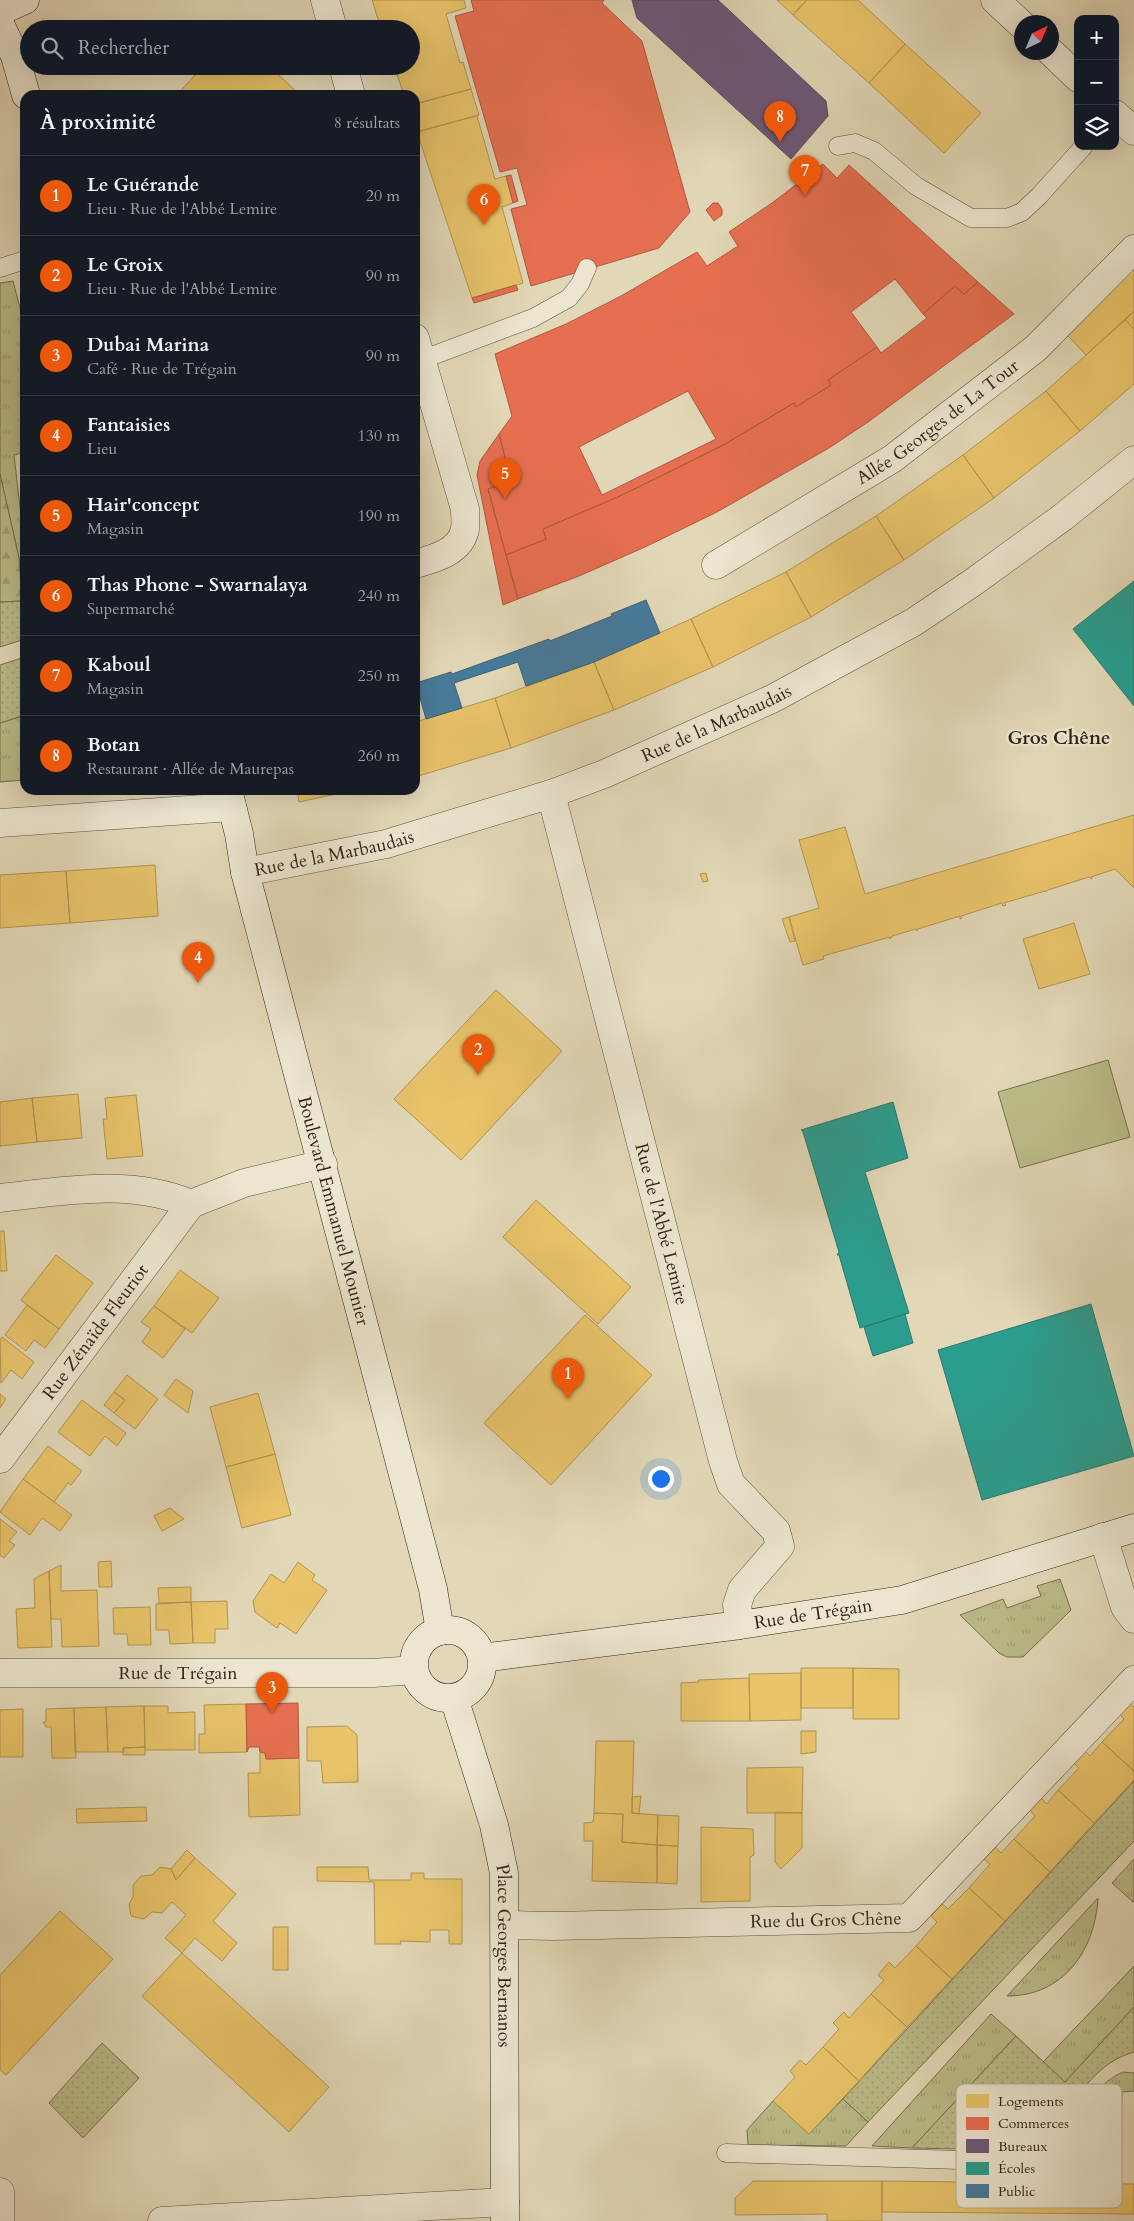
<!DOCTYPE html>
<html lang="fr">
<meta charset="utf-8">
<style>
body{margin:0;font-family:Cardo,serif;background:#242831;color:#f1f3f6}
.controls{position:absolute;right:15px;top:15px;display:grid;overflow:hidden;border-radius:10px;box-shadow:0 5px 20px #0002}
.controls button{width:45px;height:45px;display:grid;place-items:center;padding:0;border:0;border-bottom:1px solid #363941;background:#171b24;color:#f1f3f6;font:25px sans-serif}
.compass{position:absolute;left:1014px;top:15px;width:45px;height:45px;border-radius:50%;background:#171b24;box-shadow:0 5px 20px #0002;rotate:44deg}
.you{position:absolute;left:660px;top:1478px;width:18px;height:18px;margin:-12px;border:4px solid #fff;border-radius:50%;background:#1a73e8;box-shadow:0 0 0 8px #1a73e833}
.badge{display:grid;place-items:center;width:32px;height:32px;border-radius:50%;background:#ea580c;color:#fff;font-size:16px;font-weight:700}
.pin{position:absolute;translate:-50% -41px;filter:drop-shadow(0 1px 2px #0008)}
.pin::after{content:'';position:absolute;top:26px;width:18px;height:15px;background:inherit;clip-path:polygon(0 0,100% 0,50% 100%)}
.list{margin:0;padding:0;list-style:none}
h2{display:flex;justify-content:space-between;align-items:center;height:65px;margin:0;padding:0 20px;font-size:21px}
h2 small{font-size:16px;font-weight:400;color:#9ea1a6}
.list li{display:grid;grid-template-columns:32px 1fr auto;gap:15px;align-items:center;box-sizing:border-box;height:80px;padding:0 20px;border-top:1px solid #363941}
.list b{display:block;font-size:19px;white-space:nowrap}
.list p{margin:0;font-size:16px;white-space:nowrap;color:#9ea1a6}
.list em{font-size:16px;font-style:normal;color:#9ea1a6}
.icon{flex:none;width:28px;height:28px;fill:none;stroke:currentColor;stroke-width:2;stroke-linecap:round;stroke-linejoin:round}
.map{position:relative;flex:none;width:1134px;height:2221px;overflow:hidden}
.search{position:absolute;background:#171b24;box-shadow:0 5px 20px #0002;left:20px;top:20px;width:400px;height:55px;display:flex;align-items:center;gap:12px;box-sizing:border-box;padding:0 18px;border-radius:28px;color:#9ea1a6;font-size:19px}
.panel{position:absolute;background:#171b24;box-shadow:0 5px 20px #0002;left:20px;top:90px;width:400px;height:705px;border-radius:15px}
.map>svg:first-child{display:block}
.grass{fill:url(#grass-tufts);stroke:#757050}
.forest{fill:url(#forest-firs);stroke:#757050}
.park{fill:url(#park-dots);stroke:#757050}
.pitch{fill:#bbbc89;stroke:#757050}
.homes{fill:#e9c46a;stroke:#b19451}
.shops{fill:#e76f51;stroke:#b0583f;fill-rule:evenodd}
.offices{fill:#6d597a;stroke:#5a495c}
.schools{fill:#2a9d8f;stroke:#2c786b}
.public{fill:#457b9d;stroke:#3e6174}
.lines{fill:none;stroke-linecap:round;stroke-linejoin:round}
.lane-casing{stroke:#5c503e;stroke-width:19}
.street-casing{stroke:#5c503e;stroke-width:29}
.secondary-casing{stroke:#2f2316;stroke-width:29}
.lane{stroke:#ece6d0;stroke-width:18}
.street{stroke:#ece6d0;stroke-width:28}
.secondary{stroke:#ece6d0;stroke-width:28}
.labels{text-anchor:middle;stroke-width:5;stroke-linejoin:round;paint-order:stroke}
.street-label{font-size:18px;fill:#2f2316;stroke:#ece6d0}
.neighbourhood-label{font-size:19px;font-weight:bold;fill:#2f2316;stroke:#ece6d0}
.key{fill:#ece6d0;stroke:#b3ac98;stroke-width:1}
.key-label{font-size:14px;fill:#2f2316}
</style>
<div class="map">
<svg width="1134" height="2221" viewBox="0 0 1134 2221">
<defs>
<pattern id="grass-tufts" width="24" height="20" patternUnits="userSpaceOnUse" patternTransform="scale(1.25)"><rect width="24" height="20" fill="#bbbc89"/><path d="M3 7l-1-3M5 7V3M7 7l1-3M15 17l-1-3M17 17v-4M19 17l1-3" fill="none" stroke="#a1a176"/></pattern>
<pattern id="forest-firs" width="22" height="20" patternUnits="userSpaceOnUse" patternTransform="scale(1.25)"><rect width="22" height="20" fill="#bbbc89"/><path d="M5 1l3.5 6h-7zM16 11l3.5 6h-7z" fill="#a1a176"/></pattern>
<pattern id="park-dots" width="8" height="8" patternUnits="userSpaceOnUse" patternTransform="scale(1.25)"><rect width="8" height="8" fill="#bbbc89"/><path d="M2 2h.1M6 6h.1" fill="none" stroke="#a1a176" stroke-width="1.8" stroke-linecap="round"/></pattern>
</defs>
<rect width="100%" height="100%" fill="#e2d8b7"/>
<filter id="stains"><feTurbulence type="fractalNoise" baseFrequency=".004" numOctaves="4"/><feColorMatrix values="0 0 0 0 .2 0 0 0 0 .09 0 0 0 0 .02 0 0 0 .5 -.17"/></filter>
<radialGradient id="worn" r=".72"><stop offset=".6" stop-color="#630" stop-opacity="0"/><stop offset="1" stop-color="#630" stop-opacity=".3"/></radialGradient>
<path class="grass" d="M13 281 25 327V452L14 455 25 550V599H22L19 558 0 474V283Z
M25 715V780L0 782V723Z
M1060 1579 1071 1610 1023 1657H1007L999 1653 960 1615 1003 1599 1007 1608 1041 1596 1037 1586Z
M1134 1859V1901L1133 1902 1112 1883Z
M1098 1898C1095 1950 1064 1996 1007 1996Z
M1134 1966V2007L1065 2082 1043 2062Z
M991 2014 1016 2036 912 2148 872 2146Z
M1123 2072 1134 2073V2091L1122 2092 1121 2133 1116 2135 1079 2133 1076 2126C1086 2102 1099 2083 1123 2072Z
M843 2099 868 2122 846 2146 748 2145 747 2130 773 2101 809 2134Z"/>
<path class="forest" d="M0 474 19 558 22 601 0 602Z"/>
<path class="park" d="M22 599H25V639L0 647V602L22 601Z
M25 657V715L0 723V665Z
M1134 1781V1841L868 2122 843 2099Z
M1134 2007V2052C1087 2065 1073 2113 1037 2139 1029 2145 1019 2148 1009 2150L912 2148 1016 2036 1065 2082Z
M102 2043 139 2078 83 2138 49 2103Z"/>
<path class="pitch" d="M1108 1060 1130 1137 1020 1168 998 1092Z"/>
<path class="homes" d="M372 0H464L466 8 446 14 460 63 463 62 471 89 415 104V95H404L394 66H411V29H381Z
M777 0H807L793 15Z
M807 0H858L905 44 869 83 793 15Z
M905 44 981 113 944 153 869 83Z
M203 66H269L300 95H177Z
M471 89 479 115 417 132 415 104Z
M479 115 477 116 495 179 506 176 513 203 502 207 523 283 472 298 417 132Z
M1134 266V311L1086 355 1065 333Z
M1134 311V329L1125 320Z
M1125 320 1134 329V384L1080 431 1046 391Z
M1046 391 1080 431 994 498 963 455Z
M963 455 994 498 904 560 876 516Z
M876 516 904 560 811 617 786 572Z
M786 572 811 617 713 667 691 619Z
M691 619 713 667 614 710 594 662Z
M594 662 614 710 511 748 495 698Z
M495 698 511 748 415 777V722Z
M297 790H355L299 802Z
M1134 815V888L1115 869 1091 877 1092 879 1089 877 1048 890 1046 892 1045 891 1004 903 1006 905 1003 906 1002 903 961 916 962 918 960 919V916L918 929 917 931 916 929 892 936 890 939V937L823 956 824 959 803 965 789 917 819 908 799 840 845 827 865 894Z
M155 865 158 916 70 923 66 871Z
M66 871 70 923 0 928V875Z
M706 873 708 881 703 882 700 874Z
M789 917 795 941 790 942 782 919Z
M1074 923 1090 974 1039 989 1023 939Z
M496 990 562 1051 461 1160 394 1099Z
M78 1094 82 1138 37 1142 32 1098Z
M136 1095 143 1156 107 1159 103 1119H107L105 1098Z
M32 1098 37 1142 0 1146V1102Z
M536 1200 631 1287 598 1324 503 1237Z
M0 1231H4L7 1271H0Z
M56 1255 93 1283 59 1329 21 1300Z
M180 1270 219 1298 192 1333 154 1306Z
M27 1305 59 1329 45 1348 34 1340 26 1351 5 1335Z
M154 1306 185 1329 163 1358 142 1342 151 1329 141 1322Z
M585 1315 652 1375 551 1485 484 1423Z
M2 1337 34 1362 22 1379 11 1370 1 1383 0 1340Z
M127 1375 158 1399 135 1429 114 1413 125 1400 114 1392Z
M176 1379 193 1391 188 1413 164 1395Z
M114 1392 125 1400 114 1413 104 1405Z
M258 1393 275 1454 226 1467 210 1407Z
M0 1394 6 1399 0 1408Z
M82 1400 126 1433 117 1446 105 1436 90 1456 58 1432Z
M48 1446 82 1471 71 1485 68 1483 54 1502 23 1479Z
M275 1454 291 1515 242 1528 226 1467Z
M23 1479 72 1515 60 1531 42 1518 30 1535 0 1512Z
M170 1508 184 1519 162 1531 154 1516Z
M0 1519 17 1532 9 1541 15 1545 4 1558 0 1555Z
M111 1561 112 1587H99L98 1562Z
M298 1562 315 1575 312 1580 327 1590 296 1634 280 1623 277 1628 255 1612 253 1601 271 1574 284 1583Z
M61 1565V1591L97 1590 99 1646 62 1647 61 1619H51L49 1571Z
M49 1571 52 1647 18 1648 16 1609 35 1608 34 1579Z
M191 1587V1602L159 1603 158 1588Z
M227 1601 228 1629H215V1643H193L191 1602Z
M191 1602 193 1643 170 1644 169 1630H156V1604Z
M150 1607 151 1645H128L127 1634H114L113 1608Z
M801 1668H853V1708H801Z
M853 1668 899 1669V1719H853Z
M801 1673V1720L750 1721 749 1674Z
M749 1678 750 1721H681V1683L699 1682 698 1680Z
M1128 1702 1134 1707V1771L1102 1742 1124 1719 1117 1712Z
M246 1704 247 1752 199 1753V1734H205L204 1705Z
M144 1706H168V1713L195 1712V1750H145Z
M144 1706 145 1747 123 1748 124 1752H108L106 1707Z
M106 1707 108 1752H75L74 1708Z
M74 1708 76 1758H52L51 1727H46L43 1722H46V1709Z
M23 1709V1757H0V1710Z
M347 1726 357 1735 358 1782 323 1783 321 1761H307V1727Z
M801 1731H816V1752L801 1754Z
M596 1741H634L632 1813 658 1815 657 1845 622 1842 623 1814 594 1813Z
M1102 1742 1134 1771V1780L1094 1823 1058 1790 1079 1768 1072 1762 1084 1750 1090 1756Z
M145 1747V1755H123V1748Z
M260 1752 265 1753 266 1759 299 1758 300 1815 249 1817 248 1773H260Z
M803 1767 802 1813H747V1768Z
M1058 1790 1094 1823 1050 1872 1014 1839 1035 1816 1029 1809 1040 1797 1047 1804Z
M641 1796 639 1814 632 1813V1797Z
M146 1807 147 1821 77 1823 76 1809Z
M775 1812 802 1813V1848L781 1869 775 1862Z
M594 1813 623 1814 622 1842 657 1845V1883L592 1881 593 1841H584V1823L593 1822Z
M658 1815 679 1816 678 1846 657 1845Z
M701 1827 753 1829 754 1855 750 1857V1901L701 1902Z
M1014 1839 1050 1872 1005 1921 969 1888 990 1864 984 1859 995 1847 1001 1853Z
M657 1845 678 1846 677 1884 657 1883Z
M187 1850 195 1858 176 1880 171 1869Z
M195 1858 236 1894 213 1921 237 1943 222 1961 195 1938 182 1953 165 1938 186 1915 172 1902 162 1913 152 1912 144 1919 131 1916 129 1904 133 1897V1885L141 1876 152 1875 160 1867 171 1869 176 1880Z
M317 1867H368L369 1880H411V1873H424V1879H462V1944H449V1930H430V1942L400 1941 401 1944H375L374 1882 317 1881Z
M969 1888 1005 1921 952 1979 916 1946 937 1922 931 1916 942 1904 948 1909Z
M60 1911 113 1959 6 2075 0 2070V1975Z
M273 1927H288V1970H273Z
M916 1946 952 1979 907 2027 871 1994 884 1980 878 1975 889 1962 895 1968Z
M182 1953 329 2087 289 2132 142 1996Z
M871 1994 907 2027 859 2081 823 2047 839 2029 833 2023 844 2012 849 2018Z
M823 2047 859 2081 809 2134 773 2101 795 2077 790 2071 800 2060 806 2065Z
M753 2181H882V2221H827V2214L735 2215V2198Z
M882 2181 1134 2184V2214L882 2212Z"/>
<path class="shops" d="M471 0H604L602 3 642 41 690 212 659 248 531 286 511 209 527 205 517 168 500 172 455 16 474 11Z
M823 164 837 178 849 165 978 282 964 294 955 286 923 314 895 279 851 312 877 347 828 380 831 385 796 407 794 403 725 444 683 465 620 496 543 529 546 539 506 555 488 489 511 481 499 434 512 416 495 354 566 324 621 296 697 252 707 266 738 246 729 232 772 203ZM688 391 716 439 602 495 579 447Z
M511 175 518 201 513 203 506 176Z
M713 203H718L722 209V215L714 221 706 210Z
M978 282 1014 314 868 422 829 448 717 512 645 547 579 576 518 599 506 555 546 539 543 529 620 496 683 465 725 444 794 403 796 407 831 385 828 380 877 347 881 353 927 318 923 314 955 286 964 294Z
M516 285 518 290 474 303 472 298Z
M499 434 511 481 488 489 518 599 503 605 477 475 480 461Z
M298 1703 299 1758 266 1759 265 1753 260 1752 259 1747H249L247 1752 246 1704Z"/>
<path class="offices" d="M632 0H718L826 101 828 116 791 159 637 18Z"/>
<path class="schools" d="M1134 581V706L1073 629Z
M893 1102 908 1158 865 1172 909 1313 860 1328 839 1255H837L839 1252 803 1132 801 1130Z
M1091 1304 1134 1456 982 1500 938 1350Z
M905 1314 913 1343 873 1356 864 1327Z"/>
<path class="public" d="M646 600 660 633 594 662 526 686 518 662 454 683 462 708 426 719 419 694 415 695 416 683 451 672 452 674 549 639 550 641 612 616 611 614Z"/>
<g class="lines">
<g class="lane-casing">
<path id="lane" d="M838 146 855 143 874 151 916 186 971 218H1007L1022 212 1039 196 1084 146
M0 268 25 260
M421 360 533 318 569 298 580 284 587 268
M726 2153 1090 2164"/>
</g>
<g class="street-casing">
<g id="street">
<path d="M325 0 333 29"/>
<path d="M995 0 1022 25"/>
<path d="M1051 52 1078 78"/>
<path d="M343 66 351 95"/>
<path d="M1115 114 1134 131"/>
<path d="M415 338 465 509C465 516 466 523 465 529 461 552 433 559 415 564"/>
<path id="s1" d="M716 565 892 459 1035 349 1134 249"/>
<path id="s2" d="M551 794 723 1461 731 1484 776 1531 780 1546 742 1590 737 1605 740 1625"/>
<path d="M0 823 232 807"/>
<path id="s3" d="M245 872 386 844 551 794 604 774 772 699 914 622 972 583 1063 517 1134 460"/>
<path d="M0 1198C65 1191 129 1178 191 1204L244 1183 323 1164"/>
<path id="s4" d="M0 1459 191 1204"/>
<path d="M1103 1537 1125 1607 1134 1619"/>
<path id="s5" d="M0 1673H373L414 1670"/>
<path id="s6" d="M505 1925 553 1926 909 1918 1134 1680"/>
<path d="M0 2192V2221"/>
<path d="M162 2221 505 2202"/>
</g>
</g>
<g class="secondary-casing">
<g id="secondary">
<path d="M0 11 25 0"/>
<path d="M0 24 15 56 26 95"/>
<path id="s7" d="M228 790 239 834 245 872 433 1589 440 1631"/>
<circle cx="448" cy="1664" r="34"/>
<path id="s8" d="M482 1658 740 1625 902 1600 1134 1528"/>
<path id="s9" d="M454 1698 494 1825 504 1873 505 2221"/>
</g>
</g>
<use href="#lane" class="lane"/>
<use href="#street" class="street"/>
<use href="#secondary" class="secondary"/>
</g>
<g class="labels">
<g class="street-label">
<text dy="6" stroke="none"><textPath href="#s1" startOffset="264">Allée Georges de La Tour</textPath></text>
<text dy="6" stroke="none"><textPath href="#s3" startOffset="496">Rue de la Marbaudais</textPath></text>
<text dy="6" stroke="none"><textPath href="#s3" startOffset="91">Rue de la Marbaudais</textPath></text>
<text dy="6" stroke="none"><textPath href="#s7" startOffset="434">Boulevard Emmanuel Mounier</textPath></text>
<text dy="6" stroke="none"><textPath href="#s2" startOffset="444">Rue de l'Abbé Lemire</textPath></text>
<text dy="6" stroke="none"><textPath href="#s4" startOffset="159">Rue Zénaïde Fleuriot</textPath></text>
<text dy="6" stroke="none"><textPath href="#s8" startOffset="334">Rue de Trégain</textPath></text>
<text dy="6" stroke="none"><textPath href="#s5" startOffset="178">Rue de Trégain</textPath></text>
<text dy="6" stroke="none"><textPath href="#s6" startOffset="321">Rue du Gros Chêne</textPath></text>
<text dy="6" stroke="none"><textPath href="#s9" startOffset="265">Place Georges Bernanos</textPath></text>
</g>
<g class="neighbourhood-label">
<text x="1059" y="744">Gros Chêne</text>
</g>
</g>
<rect x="956" y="2084" width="166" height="124" rx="8" class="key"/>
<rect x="966" y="2094" width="23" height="14" fill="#e9c46a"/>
<rect x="966" y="2117" width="23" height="13" fill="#e76f51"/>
<rect x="966" y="2139" width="23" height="14" fill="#6d597a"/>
<rect x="966" y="2162" width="23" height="13" fill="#2a9d8f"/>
<rect x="966" y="2184" width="23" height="14" fill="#457b9d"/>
<g class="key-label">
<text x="998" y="2106">Logements</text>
<text x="998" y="2128">Commerces</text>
<text x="998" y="2151">Bureaux</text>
<text x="998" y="2173">Écoles</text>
<text x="998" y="2196">Public</text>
</g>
<rect width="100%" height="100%" filter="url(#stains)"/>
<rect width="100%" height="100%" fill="url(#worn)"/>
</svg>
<div class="controls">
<button>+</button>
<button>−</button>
<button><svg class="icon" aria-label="layers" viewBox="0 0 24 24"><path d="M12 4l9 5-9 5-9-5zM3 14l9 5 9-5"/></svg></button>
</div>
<svg class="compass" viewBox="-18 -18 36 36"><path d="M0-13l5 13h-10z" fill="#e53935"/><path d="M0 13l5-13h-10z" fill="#9ea1a6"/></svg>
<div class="you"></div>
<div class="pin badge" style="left:568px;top:1399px">1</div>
<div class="pin badge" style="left:478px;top:1075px">2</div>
<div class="pin badge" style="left:272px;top:1713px">3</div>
<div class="pin badge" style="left:198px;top:983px">4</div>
<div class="pin badge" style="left:505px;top:499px">5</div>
<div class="pin badge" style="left:484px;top:225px">6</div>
<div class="pin badge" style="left:805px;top:196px">7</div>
<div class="pin badge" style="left:780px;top:142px">8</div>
<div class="search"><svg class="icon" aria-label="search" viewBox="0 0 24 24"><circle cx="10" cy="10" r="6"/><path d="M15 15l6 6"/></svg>Rechercher</div>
<section class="panel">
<h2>À proximité<small>8 résultats</small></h2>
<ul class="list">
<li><span class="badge">1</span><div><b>Le Guérande</b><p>Lieu · Rue de l'Abbé Lemire</p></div><em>20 m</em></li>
<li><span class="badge">2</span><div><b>Le Groix</b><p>Lieu · Rue de l'Abbé Lemire</p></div><em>90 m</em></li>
<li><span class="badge">3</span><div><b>Dubai Marina</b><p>Café · Rue de Trégain</p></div><em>90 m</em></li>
<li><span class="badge">4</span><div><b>Fantaisies</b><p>Lieu</p></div><em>130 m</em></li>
<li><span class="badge">5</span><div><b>Hair'concept</b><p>Magasin</p></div><em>190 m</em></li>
<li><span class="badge">6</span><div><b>Thas Phone - Swarnalaya</b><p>Supermarché</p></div><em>240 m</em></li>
<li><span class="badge">7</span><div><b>Kaboul</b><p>Magasin</p></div><em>250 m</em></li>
<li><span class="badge">8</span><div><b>Botan</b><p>Restaurant · Allée de Maurepas</p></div><em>260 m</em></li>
</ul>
</section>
</div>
